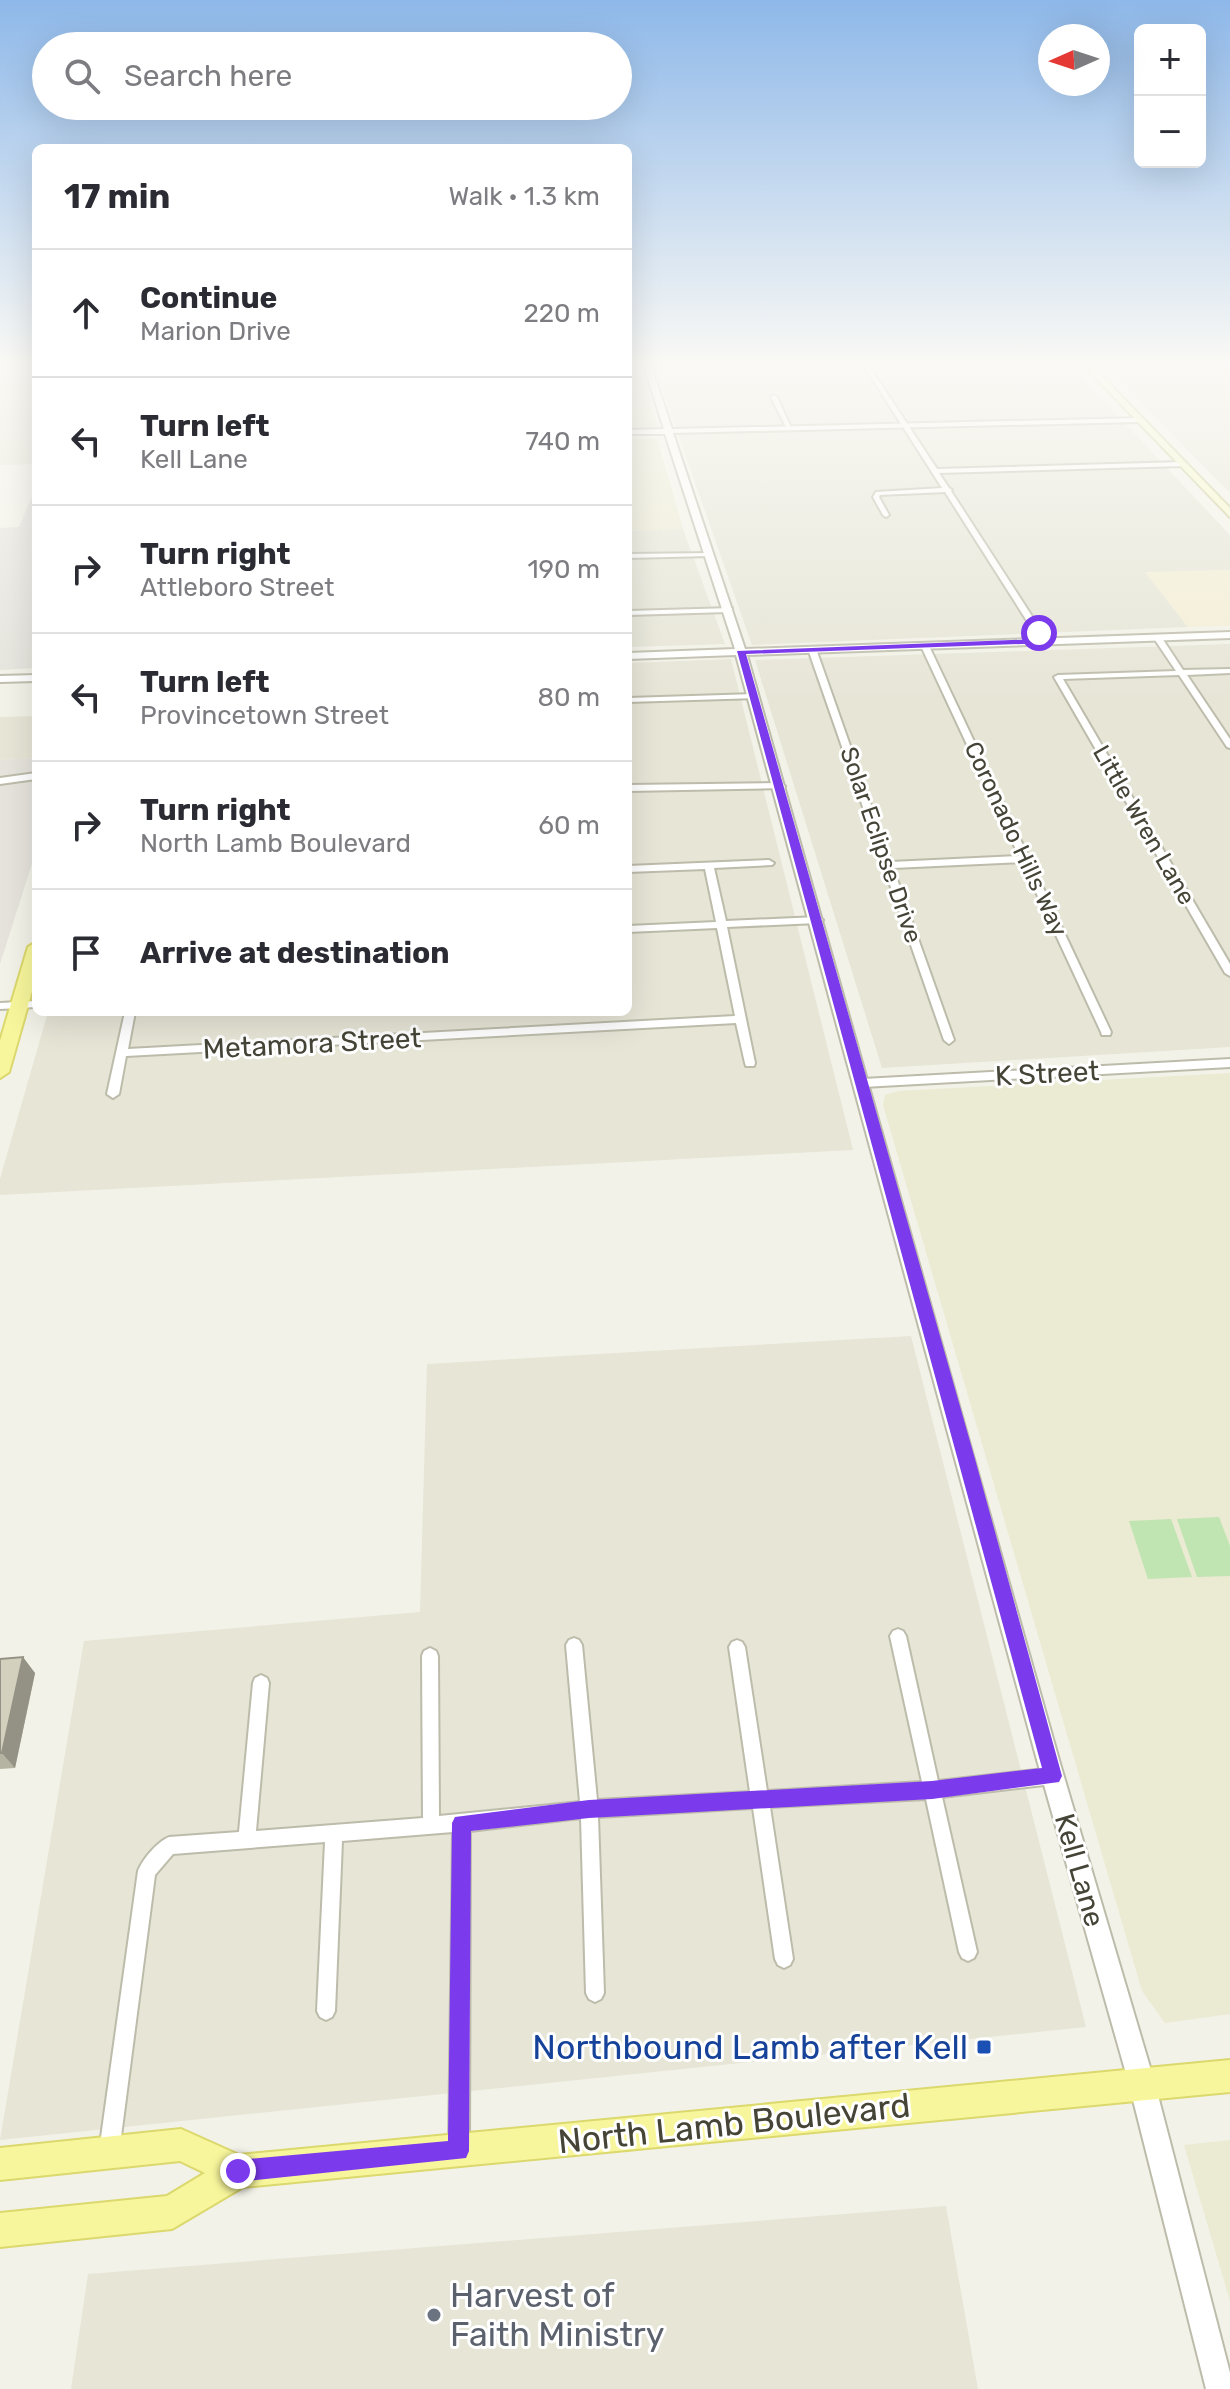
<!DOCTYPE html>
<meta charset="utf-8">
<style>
body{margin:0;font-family:Rubik,sans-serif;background:#f2f2f3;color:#2b2b33}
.controls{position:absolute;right:24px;top:24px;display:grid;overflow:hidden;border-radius:12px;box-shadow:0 8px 32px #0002}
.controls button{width:72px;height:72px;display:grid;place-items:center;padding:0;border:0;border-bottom:2px solid #e1e1e2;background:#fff;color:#2b2b33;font:40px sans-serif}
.compass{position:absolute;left:1038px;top:24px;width:72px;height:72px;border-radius:50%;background:#fff;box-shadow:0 8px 32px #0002;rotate:267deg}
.stop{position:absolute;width:24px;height:24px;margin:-18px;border:6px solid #7c3aed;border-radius:50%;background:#fff}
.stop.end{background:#7c3aed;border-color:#fff;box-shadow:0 2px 8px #0008}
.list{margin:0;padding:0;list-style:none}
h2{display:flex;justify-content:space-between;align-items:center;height:104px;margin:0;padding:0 32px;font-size:34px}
h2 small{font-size:26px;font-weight:400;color:#7c7c81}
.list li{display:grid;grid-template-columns:52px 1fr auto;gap:24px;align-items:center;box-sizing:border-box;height:128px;padding:0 32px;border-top:2px solid #e1e1e2}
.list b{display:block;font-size:30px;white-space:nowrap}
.list p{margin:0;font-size:26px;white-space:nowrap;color:#7c7c81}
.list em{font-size:26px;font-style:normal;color:#7c7c81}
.icon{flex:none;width:44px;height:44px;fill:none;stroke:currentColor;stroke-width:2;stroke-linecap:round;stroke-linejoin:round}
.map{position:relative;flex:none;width:1230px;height:2389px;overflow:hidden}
.search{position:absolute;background:#fff;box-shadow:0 8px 32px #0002;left:32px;top:32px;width:600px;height:88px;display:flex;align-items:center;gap:20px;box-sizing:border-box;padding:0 28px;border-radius:44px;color:#7c7c81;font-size:30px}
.panel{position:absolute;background:#fff;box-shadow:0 8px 32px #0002;left:32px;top:144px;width:600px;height:872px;border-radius:12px}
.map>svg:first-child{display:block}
.residential{fill:#e6e5d6}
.commercial{fill:#f3eed4}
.industrial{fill:#e5e3dc}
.education{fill:#ebead2}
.green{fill:#c1e4b3}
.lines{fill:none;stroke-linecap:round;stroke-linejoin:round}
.minor-casing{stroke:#bdbcab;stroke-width:4}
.tertiary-casing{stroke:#bdbcab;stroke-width:4}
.secondary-casing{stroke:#cccc98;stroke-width:4}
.primary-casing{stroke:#dbd86d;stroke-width:4}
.minor{fill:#fff;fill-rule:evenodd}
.tertiary{fill:#fff;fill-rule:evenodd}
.secondary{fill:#f9fbc9;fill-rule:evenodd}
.primary{fill:#f7f69c;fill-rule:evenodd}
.wall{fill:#b5b4a3}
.shaded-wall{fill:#949285}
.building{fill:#d3d1be;stroke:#949285;stroke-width:2}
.route{fill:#7c3aed}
.transit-dot{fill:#1a4fb4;stroke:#fff;stroke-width:3}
.worship-dot{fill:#6b7280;stroke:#fff;stroke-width:3}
.labels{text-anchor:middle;stroke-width:6;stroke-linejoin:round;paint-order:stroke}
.far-street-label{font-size:24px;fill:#454437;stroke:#fff}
.street-label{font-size:28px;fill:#454437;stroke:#fff}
.near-transit-label{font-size:34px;fill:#164399;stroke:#fff;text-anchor:end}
.near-street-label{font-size:34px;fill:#454437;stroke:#fff}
.near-worship-label{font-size:34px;fill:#5b616d;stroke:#fff;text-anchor:start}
</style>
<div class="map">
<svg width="1230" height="2389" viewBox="0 0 1230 2389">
<rect width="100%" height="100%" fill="#f3f2e8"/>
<path class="residential" d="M0 366H36V464L0 465Z
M654 366H1071L1230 535V570L1146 573 1188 627 752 645Z
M1106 366H1230V493L1213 476Z
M683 529 725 644 628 647V531Z
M1230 644V1047L882 1068 755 660Z
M731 659 853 1150 0 1195V1179L48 1012H628V663Z
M36 716V758L0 760V717Z
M911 1336 1086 2027 0 2140 84 1641 420 1612 427 1364Z
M946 2206 978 2389H71L88 2274Z"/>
<path class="commercial" d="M1230 570V626L1188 627 1145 572Z"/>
<path class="industrial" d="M36 487V668L0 670V528L19 527Z
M36 758V851L0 964V760Z"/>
<path class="education" d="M628 366H639L658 428 628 429Z
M657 438 683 529 628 531V439Z
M1230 1073V2014L1165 2023 1142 1991 883 1105 885 1095 899 1091Z
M1230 2140V2301L1184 2145Z"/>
<path class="green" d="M1219 1517 1230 1546V1576L1197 1577 1177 1519Z
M1171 1519 1192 1577 1148 1579 1129 1521Z"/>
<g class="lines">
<g class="minor-casing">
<path id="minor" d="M864 366H869L937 469 1183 462 1186 464 1183 466 939 473 949 488 952 490 951 491 1048 641 1041 643 945 492 880 495 879 497 889 515 886 517 883 515 873 497 876 492 942 488Z
M1085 366H1122L1119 368H1088Z
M774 395 777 397 792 430 787 429 771 397Z
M712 553V555L710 556 628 558V554Z
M732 608V612H729L628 615V611Z
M1154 635H1160L1183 670 1230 669V673L1187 675 1230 739V748L1227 747 1179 675 1063 679 1230 964V976L1225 973 1054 677 1058 675 1176 671 1153 637Z
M922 644 929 646 1111 1032 1110 1035H1102L1101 1032 1022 862 893 868 954 1040 949 1044 944 1040 808 649 812 647 816 649 891 862 1019 856 921 646Z
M755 694H758V698L628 702V698Z
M36 773V779L0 784V778Z
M781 783 785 786 784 788 628 791V785Z
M769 860 774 863 772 865 714 868 726 921 818 917 823 920 818 923 727 927 755 1063 754 1066H746L745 1063 736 1023 126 1056 119 1094 113 1098 107 1094 125 1012H135L128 1049 735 1016 717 928 628 932V926L716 922 705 869 628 872V866Z
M36 1001V1007L0 1009V1003Z
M1230 1059V1067L863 1087 857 1083 863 1079Z
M898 1629 903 1631 906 1636 938 1781 1053 1768 1059 1770 1061 1776 1059 1782 1053 1784 942 1797 977 1952 974 1958 968 1961 962 1958 959 1952 926 1799 770 1807 793 1959 790 1965 784 1968 778 1965 775 1959 753 1808 598 1817 604 1993 601 1999 595 2002 589 1999 586 1993 581 1818 470 1831 469 2147 466 2154 459 2157 452 2154 449 2147 453 1832 342 1841 335 2011 332 2017 326 2020 320 2017 317 2011 325 1842 173 1854 155 1875 119 2152 116 2159 109 2162 102 2159 99 2152 138 1871C143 1859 157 1842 169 1837L239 1832 253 1683 255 1678 261 1675 267 1678 269 1683 256 1831 423 1818 422 1656 424 1651 430 1648 436 1651 438 1656 439 1816 580 1802 566 1645 569 1640 574 1638 579 1640 582 1645 597 1800 750 1792 729 1647 732 1642 737 1640 742 1642 745 1647 767 1791 922 1782 890 1636 893 1631Z"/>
</g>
<g class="tertiary-casing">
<path id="tertiary" d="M644 366H651L672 429 1140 418 1144 420 1140 422 673 433 745 649 1230 632V638L747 655 1059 1760 1155 2084 1230 2373V2389H1206L1129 2084 1037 1760 736 655 628 659V653L735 649 665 434H628V430L664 429Z
M36 675V681L0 682V676Z"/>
</g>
<g class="secondary-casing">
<path id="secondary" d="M1084 366H1092L1230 508V517Z"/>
</g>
<g class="primary-casing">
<path id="primary" d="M36 942V977L9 1072 0 1078V1041L28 947Z
M1230 2060V2092L243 2187 172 2229 0 2247V2213L167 2196 205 2173 180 2161 0 2180V2148L181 2129 239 2155Z"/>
</g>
<use href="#minor" class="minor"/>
<use href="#tertiary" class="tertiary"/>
<use href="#secondary" class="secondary"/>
<use href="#primary" class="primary"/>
</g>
<path class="wall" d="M0 1659 35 1673 15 1768 0 1769Z"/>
<path class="shaded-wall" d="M23 1657 35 1673 15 1768 2 1753Z"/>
<path class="building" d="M23 1657 2 1753H0V1659Z"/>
<linearGradient id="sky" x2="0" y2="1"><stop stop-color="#8eb8e9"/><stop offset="0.52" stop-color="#faf9f5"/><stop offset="1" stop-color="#faf9f5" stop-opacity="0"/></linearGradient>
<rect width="1230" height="700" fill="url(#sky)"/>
<path class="route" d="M1039 631 1047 643 746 654 975 1459 1062 1776 1059 1782 932 1799 589 1818 471 1831 469 2151 466 2158 238 2182 231 2179 228 2171 231 2163 238 2160 448 2141 452 1823 455 1817 589 1800 932 1781 1042 1768 737 651 1038 639 1035 633Z"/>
<rect class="transit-dot" x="976" y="2039" width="16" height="16" rx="4"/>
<circle class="worship-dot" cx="434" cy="2315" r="8"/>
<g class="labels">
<g class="far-street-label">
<text transform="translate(1144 825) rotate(60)" y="8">Little Wren Lane</text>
<text transform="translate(1016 839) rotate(65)" y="8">Coronado Hills Way</text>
<text transform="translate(881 845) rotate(71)" y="8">Solar Eclipse Drive</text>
</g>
<g class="street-label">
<text transform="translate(312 1043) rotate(-3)" y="10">Metamora Street</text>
<text transform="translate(1047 1073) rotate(-3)" y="10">K Street</text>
<text transform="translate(1080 1870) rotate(74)" y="10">Kell Lane</text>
</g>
<g class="near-transit-label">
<text x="968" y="2059">Northbound Lamb after Kell</text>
</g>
<g class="near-street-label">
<text transform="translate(734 2123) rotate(-6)" y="12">North Lamb Boulevard</text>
</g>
<g class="near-worship-label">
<text x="450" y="2307">Harvest of<tspan x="450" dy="39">Faith Ministry</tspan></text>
</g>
</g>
</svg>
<div class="controls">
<button>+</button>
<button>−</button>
</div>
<svg class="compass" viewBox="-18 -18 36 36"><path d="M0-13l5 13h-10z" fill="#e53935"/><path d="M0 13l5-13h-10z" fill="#7c7c81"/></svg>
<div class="stop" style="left:1039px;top:633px"></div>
<div class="stop end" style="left:238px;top:2171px"></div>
<div class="search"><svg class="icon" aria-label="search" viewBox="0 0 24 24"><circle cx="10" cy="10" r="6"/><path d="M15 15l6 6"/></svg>Search here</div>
<section class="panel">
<h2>17 min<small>Walk · 1.3 km</small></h2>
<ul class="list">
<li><svg class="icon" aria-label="ahead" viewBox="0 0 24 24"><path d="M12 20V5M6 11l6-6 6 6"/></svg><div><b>Continue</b><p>Marion Drive</p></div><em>220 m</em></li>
<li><svg class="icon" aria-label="left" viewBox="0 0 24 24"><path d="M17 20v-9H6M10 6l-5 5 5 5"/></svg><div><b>Turn left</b><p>Kell Lane</p></div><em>740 m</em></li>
<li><svg class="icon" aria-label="right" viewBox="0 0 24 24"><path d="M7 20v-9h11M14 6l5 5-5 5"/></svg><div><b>Turn right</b><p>Attleboro Street</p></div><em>190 m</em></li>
<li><svg class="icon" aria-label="left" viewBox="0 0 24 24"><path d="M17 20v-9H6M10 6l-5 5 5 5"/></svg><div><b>Turn left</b><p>Provincetown Street</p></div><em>80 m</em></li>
<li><svg class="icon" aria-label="right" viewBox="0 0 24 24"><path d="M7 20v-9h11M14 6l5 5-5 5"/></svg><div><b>Turn right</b><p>North Lamb Boulevard</p></div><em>60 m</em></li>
<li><svg class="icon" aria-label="arrive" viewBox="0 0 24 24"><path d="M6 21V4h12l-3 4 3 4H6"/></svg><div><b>Arrive at destination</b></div></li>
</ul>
</section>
</div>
